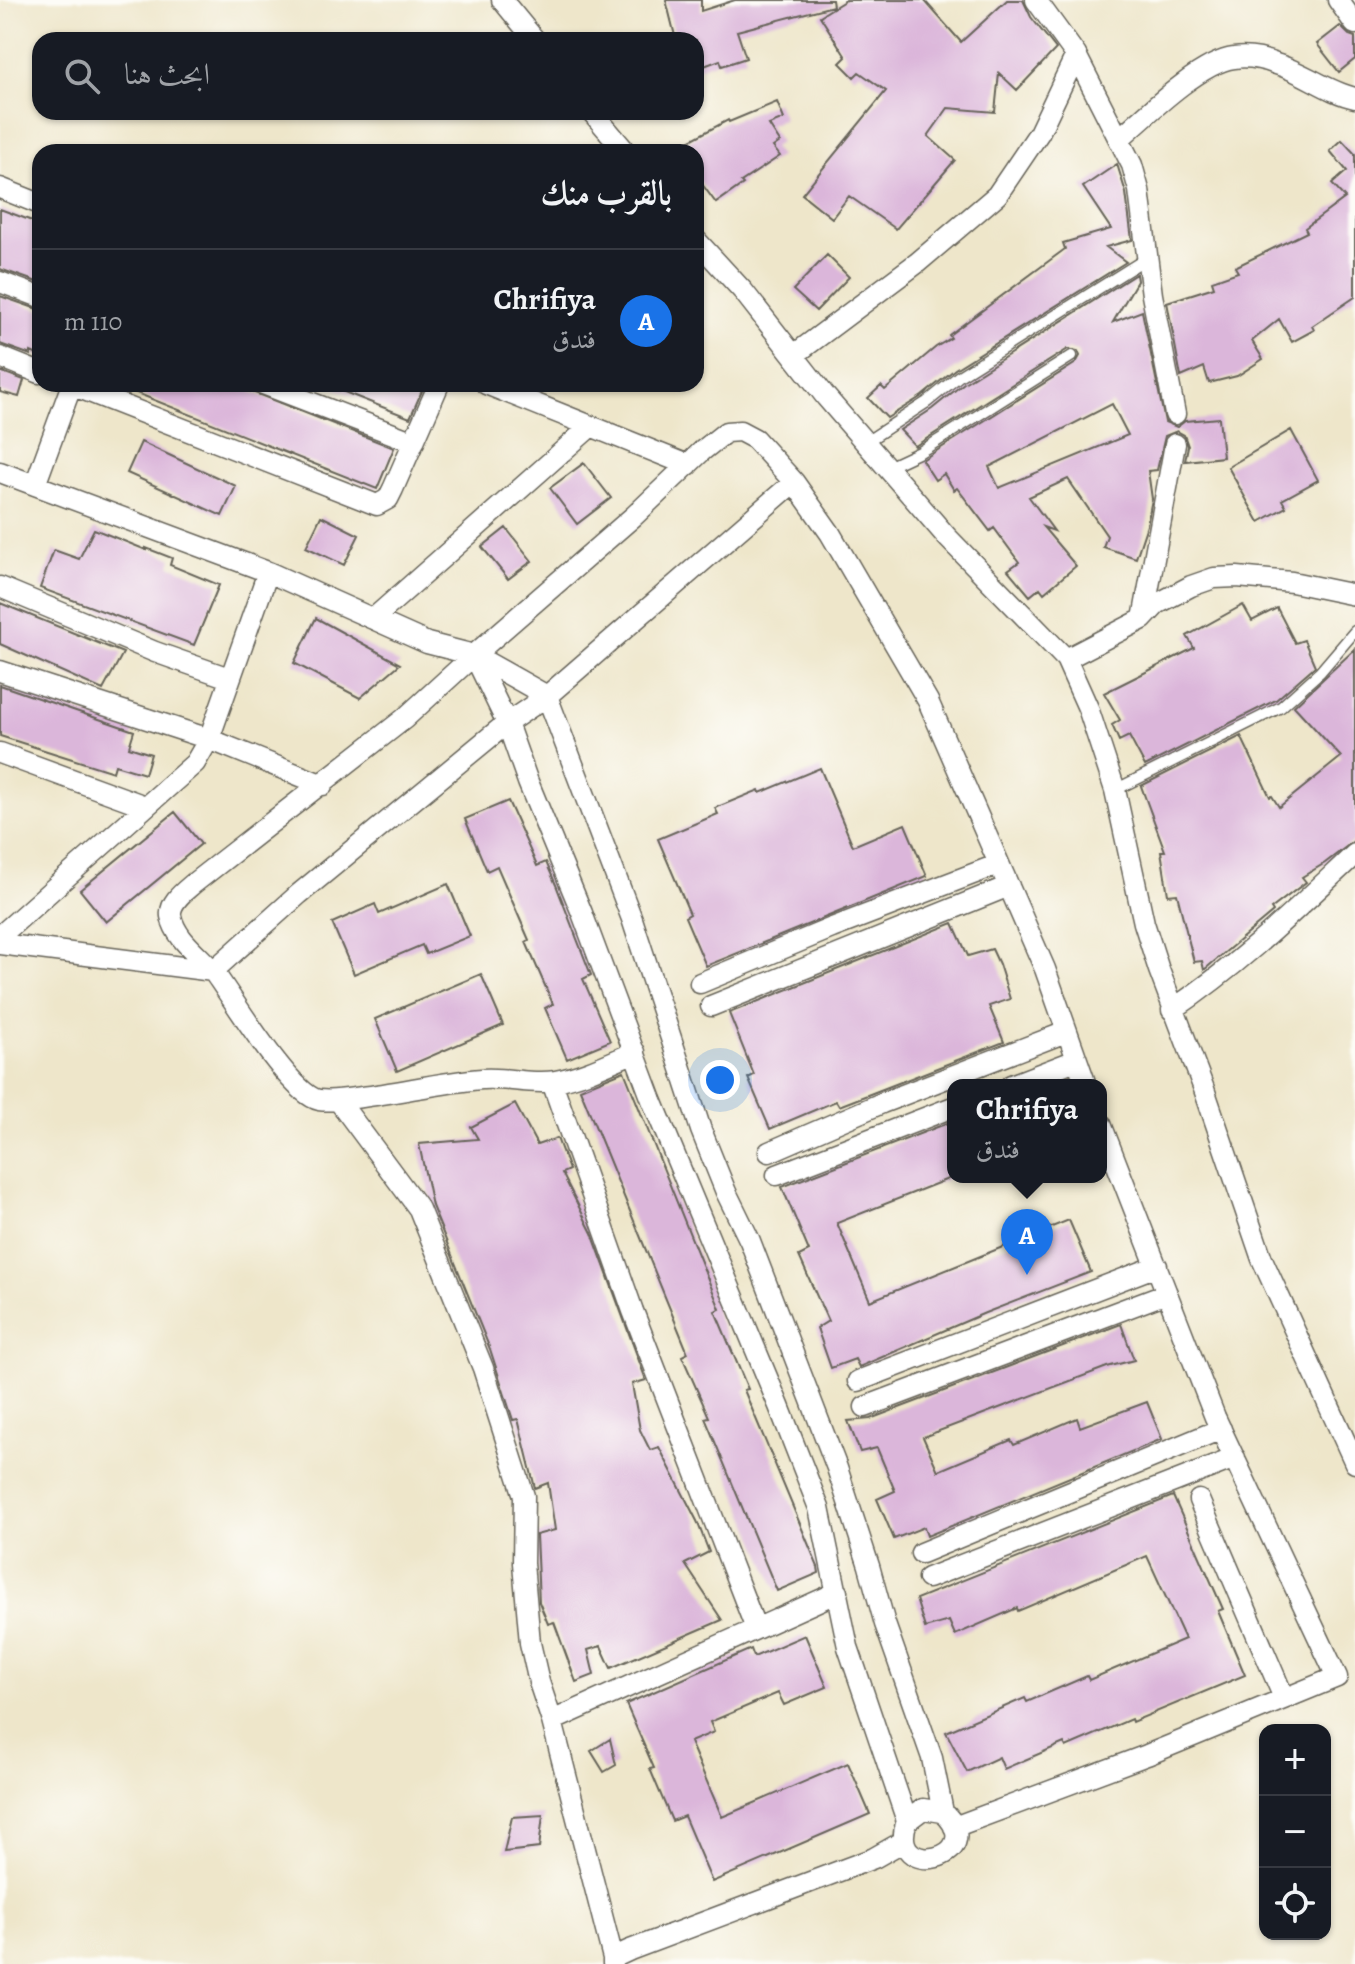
<!DOCTYPE html>
<html lang="ar">
<meta charset="utf-8">
<style>
body{margin:0;font-family:Alegreya,Amiri,serif;background:#20242c;color:#f1f3f6;direction:rtl}
.controls{position:absolute;right:24px;bottom:24px;display:grid;overflow:hidden;border-radius:16px;box-shadow:0 2px 6px #0004}
.controls button{width:72px;height:72px;display:grid;place-items:center;padding:0;border:0;border-bottom:2px solid #363941;background:#171b24;color:#f1f3f6;font:40px sans-serif}
.you{position:absolute;left:720px;top:1080px;width:28px;height:28px;margin:-20px;border:6px solid #fff;border-radius:50%;background:#1a73e8;box-shadow:0 0 0 12px #1a73e833}
.badge{display:grid;place-items:center;width:52px;height:52px;border-radius:50%;background:#1a73e8;color:#fff;font-size:26px;font-weight:700}
.pin{position:absolute;translate:-50% -66px;filter:drop-shadow(0 2px 4px #0008)}
.pin::after{content:'';position:absolute;top:42px;width:28px;height:24px;background:inherit;clip-path:polygon(0 0,100% 0,50% 100%)}
.popup{position:absolute;left:947px;top:1079px;width:160px;height:104px;box-sizing:border-box;display:grid;place-content:center;border-radius:16px;background:#171b24;filter:drop-shadow(0 2px 6px #0005);font-size:26px;white-space:nowrap;color:#9ea1a6}
.popup b{font-size:30px;color:#f1f3f6}
.popup::after{content:'';position:absolute;left:50%;top:100%;margin-left:-16px;border:16px solid transparent;border-top-color:#171b24}
.list{margin:0;padding:0;list-style:none}
h2{display:flex;justify-content:space-between;align-items:center;height:104px;margin:0;padding:0 32px;font-size:34px}
h2 small{font-size:26px;font-weight:400;color:#9ea1a6}
.list li{display:grid;grid-template-columns:52px 1fr auto;gap:24px;align-items:center;box-sizing:border-box;height:144px;padding:0 32px;border-top:2px solid #363941}
.list b{display:block;font-size:30px;white-space:nowrap}
.list p{margin:0;font-size:26px;white-space:nowrap;color:#9ea1a6}
.list em{font-size:26px;font-style:normal;color:#9ea1a6}
.icon{flex:none;width:44px;height:44px;fill:none;stroke:currentColor;stroke-width:2;stroke-linecap:round;stroke-linejoin:round}
.map{position:relative;flex:none;width:1355px;height:1964px;overflow:hidden;direction:ltr}
.search{position:absolute;background:#171b24;box-shadow:0 2px 6px #0004;left:32px;top:32px;width:672px;height:88px;display:flex;align-items:center;gap:20px;box-sizing:border-box;padding:0 28px;border-radius:24px;color:#9ea1a6;font-size:30px}
.panel{position:absolute;background:#171b24;box-shadow:0 2px 6px #0004;left:32px;top:144px;width:672px;height:248px;border-radius:24px;direction:rtl}
.map>svg:first-child{display:block}
.building{fill:#dbb6da;fill-rule:evenodd}
.lines{fill:none;stroke-linecap:round;stroke-linejoin:round}
.service-casing{stroke:#666359;stroke-width:13}
.minor-casing{stroke:#666359;stroke-width:23}
.service{stroke:#fff;stroke-width:10}
.minor{stroke:#fff;stroke-width:20}
</style>
<div class="map">
<svg width="1355" height="1964" viewBox="0 0 1355 1964">
<rect width="100%" height="100%" fill="#fdfcf7"/>
<filter id="ink" filterUnits="userSpaceOnUse"><feTurbulence type="fractalNoise" baseFrequency=".0125" numOctaves="2"/><feDisplacementMap in="SourceGraphic" scale="16" xChannelSelector="R" yChannelSelector="G"/><feConvolveMatrix kernelMatrix="1 2 1 2 8 2 1 2 1" color-interpolation-filters="sRGB"/></filter>
<filter id="wash" filterUnits="userSpaceOnUse"><feTurbulence type="fractalNoise" baseFrequency=".006" numOctaves="4" result="noise"/><feDisplacementMap in="SourceGraphic" scale="32" xChannelSelector="R" yChannelSelector="G"/><feGaussianBlur stdDeviation="1.8" result="paint"/><feColorMatrix in="noise" values="0 0 0 0 0 0 0 0 0 0 0 0 0 0 0 0 0 1.4 0 .05"/><feComposite in="paint" operator="in"/></filter>
<g filter="url(#wash)">
<rect width="100%" height="100%" fill="#eee6ca"/>
<g id="blocks">
<path class="building" d="M666 0H701V11L735 0H832L833 6 737 31 746 58 722 66 720 60 696 69V40H676Z
M846 0H924L961 42 1007 0H1023L1031 17 1056 49 1017 90 999 73 995 112 948 108 928 136 955 160 896 229 849 196 832 218 802 194 886 91 859 72 854 77 840 63 846 57 820 16Z
M1340 26 1349 35 1355 37V59L1339 72 1317 44Z
M777 102 784 119 769 125 780 142 773 147 780 156 741 182 743 184 716 203 696 176V152H668L728 120 729 122Z
M1342 140 1355 154V297L1312 326 1314 330 1292 342 1279 319 1252 341 1263 359 1237 376 1209 383 1204 367 1181 377 1167 302 1214 287 1212 281 1238 272 1235 267 1307 232 1305 228 1345 198 1332 184 1347 171 1330 151Z
M1117 164 1126 193 1132 240 1106 247 1126 262 955 369 922 396 887 418 868 398 881 386 885 390 936 347 951 338 949 335 1065 249 1063 243 1111 229 1083 187Z
M0 209 40 224V283L0 269Z
M827 255 849 277 816 311 793 290Z
M1136 274 1137 281 1113 322 1142 311 1165 422 1177 427 1185 421 1219 418 1223 457 1185 461 1188 446 1184 435 1177 431 1165 436 1157 470 1148 471 1152 499 1147 525 1136 558 1103 547 1107 536 1068 479 1029 497 1054 531 1043 527 1076 566 1044 593 1040 588 1030 596 1008 570 1019 562 994 528 990 531 957 488 954 490 944 474 935 480 922 460 1076 363 1080 356 1078 351 1068 349 915 446 900 430 932 409 964 383ZM1112 404 1128 435 999 488 989 467Z
M0 296 40 310V356L31 352V355L0 344Z
M0 371 24 380 19 397 0 392Z
M114 384H232L394 448 377 489Z
M324 384H425L410 418Z
M1291 430 1318 480 1282 500 1286 507 1259 522 1228 467Z
M141 442 236 486 222 516 127 473Z
M584 463 611 498 577 524 550 488Z
M321 516 359 535 344 565 306 547Z
M506 528 532 561 508 579 482 547Z
M94 529 146 550V548L172 558 170 565 219 585 194 645 40 588 54 550 79 559Z
M0 603 123 653 103 690 0 644Z
M1243 605 1252 621 1277 608 1295 643 1304 640 1315 666 1276 700 1145 766 1129 736 1119 741 1112 725 1120 720 1104 693 1194 648 1187 636Z
M316 618 400 664 360 698 294 663Z
M1355 649V840L1325 863 1302 877 1306 882 1271 909 1273 912 1204 970 1202 961 1194 962 1177 894 1168 895 1161 851H1165L1141 786 1241 736 1270 797 1272 796 1279 807 1341 757 1294 706Z
M0 685 134 731 129 747 151 754 145 774 115 765 113 772 0 736Z
M820 768 853 846 905 824 927 876 706 966 685 917 690 914 658 839 718 814 715 808 759 790 760 793Z
M508 801 537 866 546 862 556 885 591 975 583 979 610 1041 567 1059 545 1008 553 1004 526 942 529 940 497 866 487 871 465 819Z
M175 812 201 844 106 922 80 890Z
M448 884 470 936 426 954 422 945 354 974 332 923 375 904 379 914Z
M953 923 968 956 992 949 999 964 1010 999 989 1006 1004 1042 839 1106 836 1101 770 1129 748 1078 754 1075 729 1013Z
M481 974 503 1025 397 1071 375 1019Z
M624 1071 720 1309 715 1311 748 1389 744 1390 818 1567 819 1573 777 1591 705 1418 709 1417 682 1356 688 1353 580 1089Z
M515 1104 537 1145 557 1138 569 1170 562 1173 592 1233 646 1380 632 1384 640 1430 650 1450 659 1447 697 1521 709 1552 685 1564 722 1620 611 1668 601 1646 588 1650 594 1675 576 1682 554 1622 548 1624 539 1602 536 1535 555 1530 548 1483 535 1488 518 1419 513 1420 490 1349 432 1206 419 1144 478 1139 471 1127Z
M953 1121V1177L837 1223 870 1301 1069 1220 1091 1272 985 1313 859 1367 855 1359 831 1368 817 1328 828 1321 799 1256 809 1251 782 1187Z
M1121 1324 1134 1360 1107 1367 923 1437 938 1471 1011 1440 1014 1445 1077 1418 1080 1427 1147 1402 1162 1439 927 1536 924 1527 894 1539 877 1499 895 1491 877 1448 860 1452 848 1421 870 1419Z
M1173 1496 1223 1609 1218 1611 1245 1675 1132 1722 1131 1719 1066 1747 1064 1743 1004 1769 999 1757 967 1772 946 1732 1025 1698 1027 1702 1087 1676 1089 1680 1185 1639 1147 1556 1018 1611 1017 1608 955 1635 949 1621 925 1628 916 1599Z
M805 1635 827 1687 784 1705 778 1693 710 1722 714 1732 690 1742 722 1817 848 1763 870 1814 712 1882 684 1816 672 1821 650 1769 654 1768 626 1704 751 1649 754 1657Z
M610 1739 616 1765 604 1772 591 1751Z
M543 1815 539 1848 504 1852 512 1817Z"/>
</g>
</g>
<g filter="url(#ink)">
<use href="#blocks" fill-opacity="0" stroke="#666359" stroke-width="2"/>
<g class="lines">
<g class="service-casing">
<path id="service" d="M866 442 927 402 959 376 1147 258
M888 467 920 452 1072 356
M1115 790 1281 707 1320 672 1355 631"/>
</g>
<g class="minor-casing">
<path id="minor" d="M502 0 535 40
M1036 0 1076 55 1132 165 1139 190 1152 295 1175 414
M1338 0 1355 24
M592 112 626 152
M1119 139C1145 116 1200 62 1234 58 1248 56 1263 59 1276 64 1304 72 1327 92 1355 98
M0 188 40 204
M696 240 743 291 826 397 947 537 1066 659 1088 708 1115 790 1144 923 1159 970 1204 1089 1262 1259 1355 1463
M0 282 40 297
M794 355 917 263 997 195 1039 133 1076 55
M0 357 40 373
M69 384 377 505 388 499 393 489 439 384
M263 384 414 442
M486 384 688 465
M0 472 268 572 427 643 474 655 547 696 632 919 701 1130 726 1192 750 1241 837 1468 869 1566 885 1624 932 1758 943 1812
M35 485 72 384
M0 587 155 652 229 678
M373 619 590 427
M1143 619 1175 444
M474 655 507 723 528 782 582 913 652 1100 779 1406 819 1508 848 1647 907 1821C885 1883 993 1859 943 1812L923 1809 907 1821
M1066 659 1143 619 1157 604 1191 586 1214 578 1237 577 1292 582 1355 595
M0 671 209 739 323 785
M0 753 145 806
M0 936 195 763 209 739 268 572
M0 944 213 971 299 894 507 723 547 696 794 482
M700 983 832 928 999 864
M711 1006 1009 886
M1172 1010C1243 962 1294 911 1355 854
M635 1052C609 1063 583 1076 555 1081 532 1085 506 1077 482 1079 442 1082 402 1092 362 1097 348 1099 333 1102 319 1100 291 1095 234 1000 215 974 202 956 176 941 171 916 169 902 185 891 194 883L404 719 474 655 634 516 702 451 726 432 740 431 755 439 794 482 830 533 928 701 1045 969 1086 1085
M552 1082 633 1311 756 1629
M1011 1085 1076 1060
M338 1100 419 1209 483 1368 524 1496 523 1563 530 1643 539 1682 552 1721
M769 1152 882 1103 1066 1032
M777 1175 953 1107
M858 1381 1157 1266
M865 1407 1167 1293
M1199 1500 1284 1698
M921 1553 1221 1429
M928 1578 1235 1458
M954 1827 1147 1755 1337 1677 1215 1417 1101 1124
M613 1958 552 1721 838 1592
M613 1964V1958L630 1950 874 1858 904 1841"/>
</g>
<use href="#service" class="service"/>
<use href="#minor" class="minor"/>
</g>
</g>
</svg>
<div class="controls">
<button>+</button>
<button>−</button>
<button><svg class="icon" aria-label="locate" viewBox="0 0 24 24"><circle cx="12" cy="12" r="6"/><path d="M12 2v4M12 18v4M2 12h4M18 12h4"/></svg></button>
</div>
<div class="you"></div>
<div class="pin badge" style="left:1027px;top:1275px">A</div>
<div class="popup"><b>Chrifiya</b>فندق</div>
<div class="search"><svg class="icon" aria-label="search" viewBox="0 0 24 24"><circle cx="10" cy="10" r="6"/><path d="M15 15l6 6"/></svg>ابحث هنا</div>
<section class="panel">
<h2>بالقرب منك<small></small></h2>
<ul class="list">
<li><span class="badge">A</span><div><b>Chrifiya</b><p>فندق</p></div><em>110 m</em></li>
</ul>
</section>
</div>
